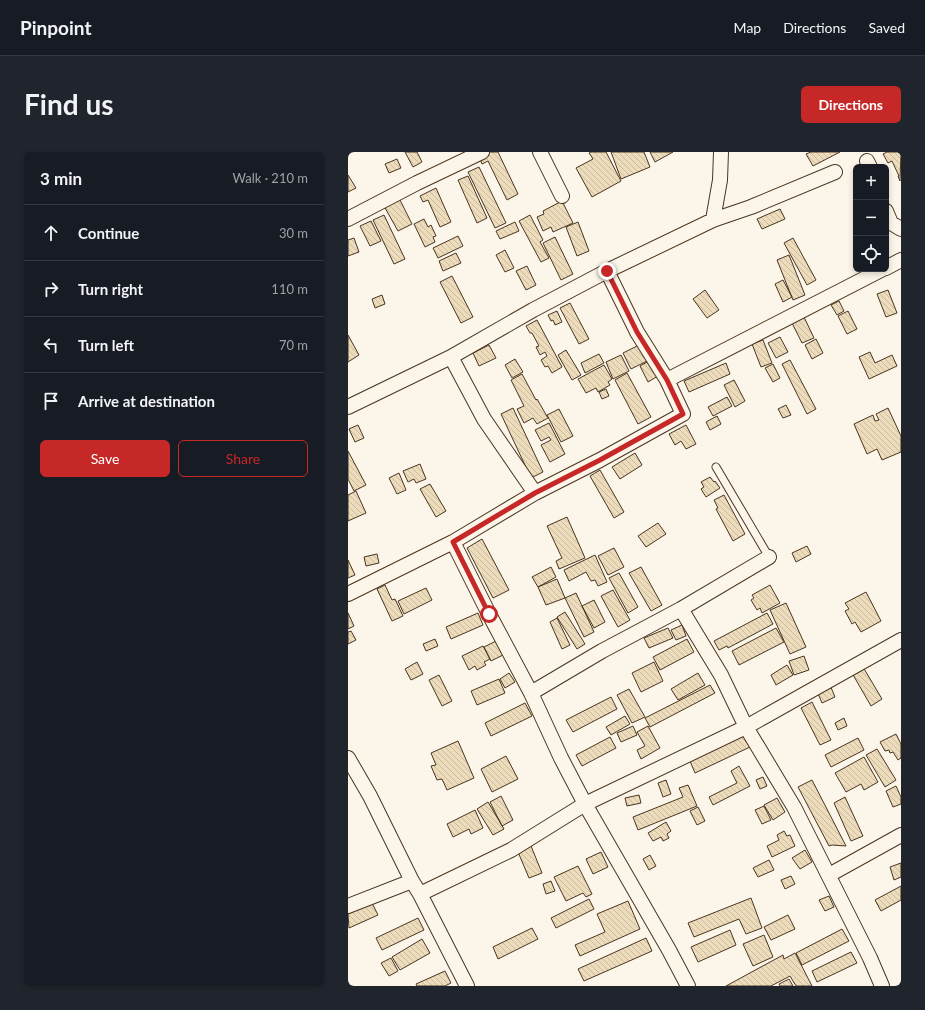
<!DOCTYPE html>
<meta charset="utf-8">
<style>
body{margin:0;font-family:Lato,sans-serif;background:#20242c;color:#f1f3f6}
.controls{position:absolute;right:12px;top:12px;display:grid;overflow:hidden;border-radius:6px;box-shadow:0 2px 6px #0003}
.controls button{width:36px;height:36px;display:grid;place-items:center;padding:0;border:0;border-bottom:1px solid #363941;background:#171b24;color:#f1f3f6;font:20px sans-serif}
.stop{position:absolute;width:12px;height:12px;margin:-9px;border:3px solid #c62828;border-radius:50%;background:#fff}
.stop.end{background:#c62828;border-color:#fff;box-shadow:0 1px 4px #0008}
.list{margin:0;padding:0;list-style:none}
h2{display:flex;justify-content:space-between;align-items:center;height:52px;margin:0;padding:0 16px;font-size:17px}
h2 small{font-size:13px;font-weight:400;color:#9ea1a6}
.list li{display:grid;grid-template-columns:26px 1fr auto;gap:12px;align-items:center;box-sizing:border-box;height:56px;padding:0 16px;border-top:1px solid #363941}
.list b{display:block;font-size:15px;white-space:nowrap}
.list em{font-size:13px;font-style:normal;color:#9ea1a6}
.actions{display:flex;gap:8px;padding:12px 16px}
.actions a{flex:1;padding:9px 0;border:1px solid #c62828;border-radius:6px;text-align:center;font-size:14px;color:#c62828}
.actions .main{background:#c62828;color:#fff}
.icon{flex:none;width:22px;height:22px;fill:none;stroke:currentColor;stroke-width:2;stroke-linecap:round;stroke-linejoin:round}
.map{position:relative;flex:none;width:553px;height:834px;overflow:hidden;border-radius:6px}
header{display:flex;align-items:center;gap:24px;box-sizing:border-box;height:56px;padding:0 20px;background:#171b24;border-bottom:1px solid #363941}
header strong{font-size:19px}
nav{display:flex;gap:22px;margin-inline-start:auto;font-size:14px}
.intro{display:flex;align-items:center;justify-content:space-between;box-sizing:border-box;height:96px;padding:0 24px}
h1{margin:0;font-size:28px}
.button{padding:10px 18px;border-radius:6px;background:#c62828;color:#fff;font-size:14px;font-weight:700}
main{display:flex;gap:24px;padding:0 24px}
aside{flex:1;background:#171b24;border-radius:6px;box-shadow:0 2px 6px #0003}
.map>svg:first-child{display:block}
.building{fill:url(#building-back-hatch);stroke:#4a3520}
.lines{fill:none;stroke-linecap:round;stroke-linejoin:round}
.service-casing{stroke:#4a3520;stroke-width:9}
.minor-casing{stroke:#4a3520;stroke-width:16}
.service{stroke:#fbf6e9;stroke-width:7}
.minor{stroke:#fbf6e9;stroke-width:14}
.route{stroke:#c62828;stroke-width:5}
</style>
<header>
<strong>Pinpoint</strong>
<nav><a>Map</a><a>Directions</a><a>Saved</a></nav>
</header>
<div class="intro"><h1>Find us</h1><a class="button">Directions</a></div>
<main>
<aside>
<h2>3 min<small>Walk · 210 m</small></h2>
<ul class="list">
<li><svg class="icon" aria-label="ahead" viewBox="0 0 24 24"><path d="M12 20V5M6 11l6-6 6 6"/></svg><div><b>Continue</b></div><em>30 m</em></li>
<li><svg class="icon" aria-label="right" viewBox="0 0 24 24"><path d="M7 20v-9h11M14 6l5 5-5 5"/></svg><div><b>Turn right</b></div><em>110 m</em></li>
<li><svg class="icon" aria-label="left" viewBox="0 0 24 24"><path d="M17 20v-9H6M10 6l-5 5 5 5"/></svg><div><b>Turn left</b></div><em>70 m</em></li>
<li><svg class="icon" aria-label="arrive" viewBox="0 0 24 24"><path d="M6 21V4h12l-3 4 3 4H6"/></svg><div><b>Arrive at destination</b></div></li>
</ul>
<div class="actions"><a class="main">Save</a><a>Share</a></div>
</aside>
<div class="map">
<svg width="553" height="834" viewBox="0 0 553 834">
<defs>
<pattern id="building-back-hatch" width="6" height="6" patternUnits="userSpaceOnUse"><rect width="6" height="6" fill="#ecdcbc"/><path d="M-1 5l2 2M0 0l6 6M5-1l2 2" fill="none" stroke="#ccbda1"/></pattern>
</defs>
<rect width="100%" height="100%" fill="#fbf6e9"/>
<path class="building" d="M57 0H69L74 10 65 15Z
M139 0H150L170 42 159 48 140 9 134 12 131 4Z
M243 0H258L273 29 244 45 228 16 245 7 241 1Z
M263 0H296L302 15 273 27Z
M302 0H325L307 10Z
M463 0H492L465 14 458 2Z
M539 0H553L552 29 550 24H551L544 9 540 11 535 2Z
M49 7 53 16 41 21 37 12Z
M131 15 158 71 147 76 120 20Z
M0 23 8 36 0 40Z
M120 24 139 66 129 71 110 28Z
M88 36 103 70 92 75 80 48 75 50 72 44Z
M51 46 64 72 50 79 36 54Z
M214 49 225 71 205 80 203 75 195 79 189 65 196 62 195 59Z
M432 57 437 67 414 77 409 67Z
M36 63 57 107 46 112 25 68Z
M182 63 195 88 192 90 201 106 193 110 171 69Z
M76 67 80 75 83 73 88 84 85 85 87 90 77 95 66 72Z
M23 69 33 89 22 94 12 74Z
M167 70 171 79 152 87 148 79Z
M230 70 241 99 229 104 218 75Z
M110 84 115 94 90 106 85 96Z
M207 85 225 122 213 128 195 91Z
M6 86 11 100 0 104V88Z
M445 86 468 128 459 133 436 91Z
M157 98 166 116 157 120 148 103Z
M108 101 113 111 95 119 91 109Z
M441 103 457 143 445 148 429 108Z
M179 114 188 133 178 138 168 119Z
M104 124 125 165 113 171 92 130Z
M435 128 444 145 435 150 427 132Z
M357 138 371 158 359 166 345 147Z
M540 138 549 161 538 165 529 142Z
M34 143 37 152 27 156 24 147Z
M491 149 496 159 489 163 483 153Z
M222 151 241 187 231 192 212 156Z
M209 159 214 170 207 173 205 168 203 169 200 163Z
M500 159 509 177 499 182 490 164Z
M456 165 466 186 454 191 444 171Z
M189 168 214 215 204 221 200 214 197 215 193 208 199 204 197 200 192 203 188 195 191 194 184 181H182L178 174Z
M0 183 11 203 0 210Z
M432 185 440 200 428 206 420 191Z
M468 187 475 201 464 207 457 193Z
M415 188 424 211 413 215 404 192Z
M293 192 301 208 283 217 275 201Z
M141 193 148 206 131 214 125 201Z
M218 198 233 223 224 228 210 203Z
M522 200 527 211 544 203 549 214 521 227 511 205Z
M251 202 256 211 237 221 233 211Z
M273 203 281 219 265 227 258 210Z
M167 207 175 220 164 226 157 213Z
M442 208 468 257 459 262 434 212Z
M301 209 310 224 300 230 292 214Z
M378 211 382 222 341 240 336 229Z
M425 212 432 226 425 230 417 216Z
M256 213 264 227 260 230 262 233 250 240 248 236 238 241 230 227Z
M279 221 303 265 290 272 267 228Z
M174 222 188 248 189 247 200 266 189 272 185 266 176 271 169 257 176 254 163 228Z
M386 228 397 249 387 255 376 233Z
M258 237 261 244 254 247 251 240Z
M379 245 384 254 365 264 360 255Z
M438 253 443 263 435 266 430 257Z
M165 256 195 320 183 326 153 262Z
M540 256 553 284V300L534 308 529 297 519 302 506 272 525 263 527 269 531 268 528 262Z
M211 257 225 284 213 290 199 263Z
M369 264 373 272 362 278 358 270Z
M201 271 217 302 202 310 193 293 203 288 201 285 193 289 187 278Z
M10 273 16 286 7 290 1 277Z
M338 273 348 292 338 297 333 289 327 293 321 282Z
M0 299 18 333 6 339 0 327Z
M287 301 294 313 272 327 264 315Z
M72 312 78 327 68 331 66 327 60 330 55 319Z
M252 318 276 360 266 366 242 324Z
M51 321 58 338 49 342 41 326Z
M362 325 366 330 367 329 372 336 358 345 353 337 356 335 353 330Z
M82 332 98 359 88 365 72 337Z
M8 339 18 361 0 369V343Z
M376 343 397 382 385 389 368 357 370 356 366 348Z
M219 365 237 406 211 417 208 409 214 406 199 374Z
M310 371 318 382 298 395 290 384Z
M134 387 161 438 145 446 119 396Z
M459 394 463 402 448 410 444 401Z
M266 396 276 415 260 423 250 404Z
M29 402 31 411 18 414 16 405Z
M247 403 259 430 250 434 247 428 243 429 238 420 221 429 216 418Z
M0 408 7 423 0 426Z
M203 415 208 425 190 435 184 425Z
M293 415 314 453 303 459 281 421Z
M271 421 290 455 280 461 261 426Z
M209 427 217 446 198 453 190 435Z
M37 433 44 448 47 447 55 464 44 469 29 437Z
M422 433 432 451 414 461 412 456 409 458 403 448 406 446 404 443Z
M78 436 84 448 56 462 50 449Z
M265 438 282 468 270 475 253 444Z
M518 440 533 469 513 480 507 470 504 472 497 459 501 457 497 451Z
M228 441 246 480 236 485 217 446Z
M246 448 257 470 246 476 234 454Z
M438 451 458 495 442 502 422 458Z
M217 460 237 492 229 497 209 465Z
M0 461 6 474 0 477Z
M130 461 135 473 103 487 98 475Z
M419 461 425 472 380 496 379 494 371 498 366 489Z
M209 466 222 493 214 497 202 470Z
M334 473 338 484 328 488 323 478Z
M320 476 325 486 301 496 296 486Z
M428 476 436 490 391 513 384 499Z
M3 479 8 488 0 492V480Z
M87 487 90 494 78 499 75 492Z
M339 487 346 500 312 518 305 505Z
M148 489 155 503 143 509 136 495Z
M135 494 142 507 136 510 138 513 129 518 127 514 121 518 114 504Z
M456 504 461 518 446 523 441 509Z
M69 510 75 522 63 528 57 517Z
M306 510 315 529 293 540 284 521Z
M439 513 445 523 428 533 423 523Z
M515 515 534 547 523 554 504 521Z
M161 521 167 530 157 536 152 527Z
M350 521 357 533 330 548 323 537Z
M91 523 104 549 94 554 81 528Z
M151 527 157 541 129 553 123 539Z
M362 533 367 541 302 575 297 566Z
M482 533 487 545 474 551 469 539Z
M281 537 297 565 284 571 269 543Z
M263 545 269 557 225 580 218 568Z
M464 550 483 588 472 593 453 556Z
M177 551 184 564 143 584 137 571Z
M277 564 282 572 263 583 258 575Z
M496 566 499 574 490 578 487 571Z
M285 574 289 583 273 590 269 581Z
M300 574 312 596 293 607 289 598 297 594 289 580Z
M548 582 553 592V606L550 608 545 600 542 601 541 598 537 599 532 590Z
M397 583 402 595 347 621 342 609Z
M262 585 268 596 234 614 228 603Z
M510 586 516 598 483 615 477 603Z
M110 589 126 626 99 638 94 627 89 628 83 614 88 613 83 601Z
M529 597 548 628 537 635 518 603Z
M158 604 170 627 144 640 133 617Z
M516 605 530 630 516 638 513 632 498 640 487 621Z
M391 614 402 634 365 653 361 645 389 631 383 619Z
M415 625 419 634 412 637 408 628Z
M318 628 323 642 315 645 310 631Z
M464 628 498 694 484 693 481 694 450 635Z
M340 633 349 654 290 678 285 665 335 645 331 636Z
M548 634 553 645V652L545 655 538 639Z
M291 643 293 651 279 654 277 646Z
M153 644 165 668 154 674 142 650Z
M497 645 515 684 503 689 486 651Z
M429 646 437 660 425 668 416 653Z
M140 650 156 677 145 683 129 657Z
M416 654 423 668 414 672 407 658Z
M350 655 357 669 349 673 342 659Z
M127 658 135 676 123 682 121 677 105 685 99 672Z
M318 670 323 679 319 682 321 686 315 689 313 685 305 689 300 681Z
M436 679 439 684 442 683 447 694 424 705 419 694 431 688 429 683Z
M183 694 194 721 181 726 170 700Z
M457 698 464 710 452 717 444 706Z
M253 700 260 715 245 722 238 707Z
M302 703 308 714 301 718 295 707Z
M421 708 426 718 410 725 405 716Z
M553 711V725L546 728 542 715Z
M230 714 244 742 238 745 235 741 218 749 206 725Z
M443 724 447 732 437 737 433 728Z
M203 729 207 739 198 742 195 732Z
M553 734V748L533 759 527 748Z
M481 744 486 755 477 759 471 748Z
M403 746 414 776 398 782 391 767 346 785 340 771Z
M241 747 246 757 208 776 203 766Z
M280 749 292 777 232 804 227 793 257 780 249 762Z
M24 751 30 763 1 776 0 762Z
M440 763 447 777 423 788 416 775Z
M70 766 76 778 34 798 28 786Z
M184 776 190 787 150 807 145 795Z
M494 777 501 789 454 813 448 801Z
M382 778 388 793 350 810 343 795Z
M416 783 425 805 405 814 395 792Z
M298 786 304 799 236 829 230 817Z
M74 787 82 801 52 818 44 805Z
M503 800 509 811 469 830 464 819Z
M447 801 464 834H448L442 824 423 834H378L435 803 436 807Z
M43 806 50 819 41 824 33 811Z
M97 819 103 831 97 834H69L68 832Z
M441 827 445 834H432L431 832Z"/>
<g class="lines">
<g class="service-casing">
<path id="service" d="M368 315 421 405"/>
</g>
<g class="minor-casing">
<path id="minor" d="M192 0 214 44
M519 9 522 15
M538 59 543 71 553 77
M0 67 69 31 134 0
M365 68 403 55 487 20
M538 116 553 108
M103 205 136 267 187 341
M319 228 535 117
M0 255 103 205 185 158 259 119 365 68 372 28 373 0
M105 390 141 462 183 541 213 606 237 652 321 798 340 834
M0 442 105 390 187 341 252 308 335 262 319 228 289 180 259 119
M333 457 373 523 398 575 446 655 522 806 534 834
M183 541 254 499 333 457 421 405
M0 606 22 644 64 729 72 742 119 834
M481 723 553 683
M72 742 163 698 237 652 398 575 553 488
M0 754 64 729"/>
</g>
<use href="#service" class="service"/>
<use href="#minor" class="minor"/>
</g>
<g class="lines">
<path class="route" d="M141 462 105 390 187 341 252 308 335 262 319 228 289 180 259 119"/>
</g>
</svg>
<div class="controls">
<button>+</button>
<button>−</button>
<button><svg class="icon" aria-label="locate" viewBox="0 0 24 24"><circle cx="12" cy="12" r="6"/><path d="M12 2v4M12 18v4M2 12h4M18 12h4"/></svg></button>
</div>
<div class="stop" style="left:141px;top:462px"></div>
<div class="stop end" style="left:259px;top:119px"></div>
</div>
</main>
